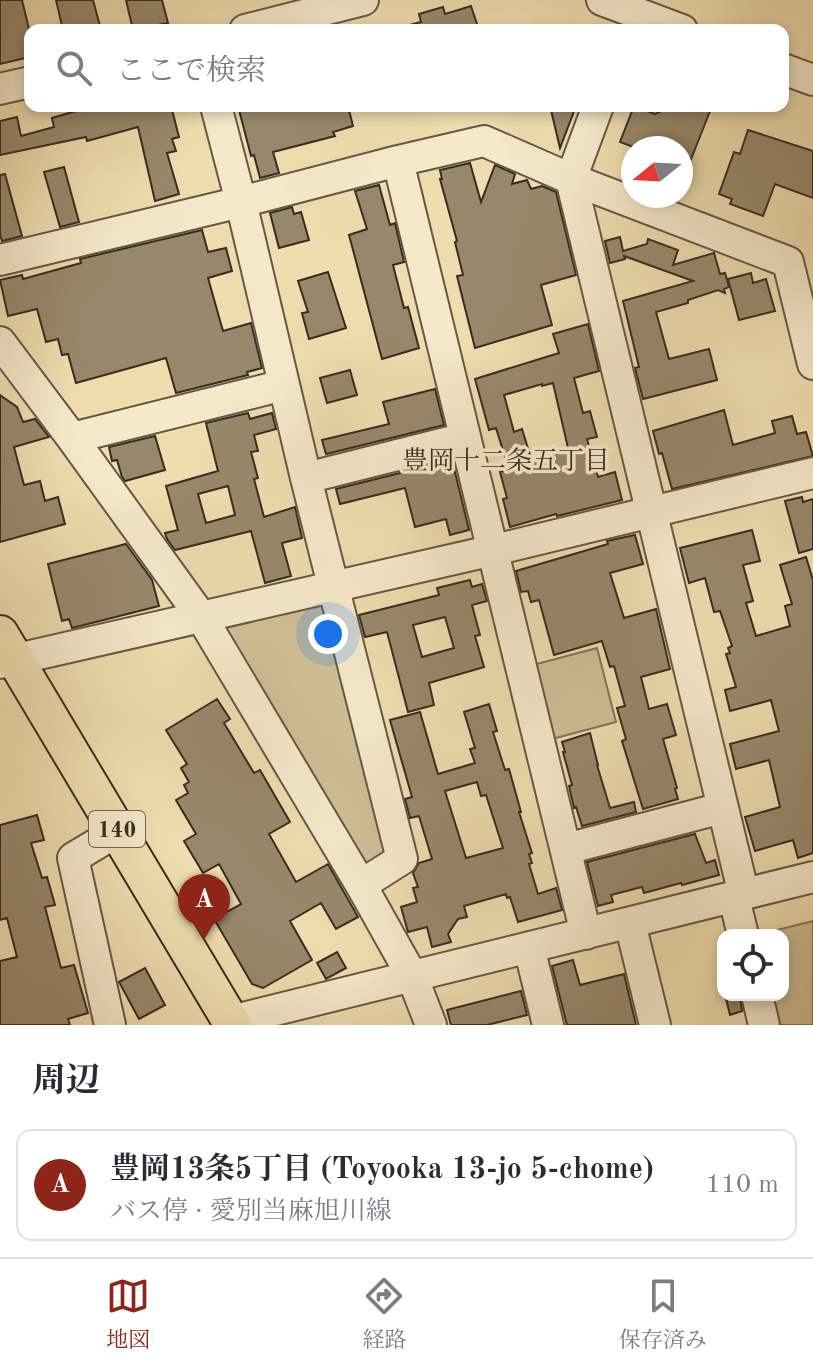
<!DOCTYPE html>
<html lang="ja">
<meta charset="utf-8">
<style>
body{margin:0;font-family:"Old Standard TT","Noto Serif JP",serif;background:#f2f2f3;color:#2b2b33}
.controls{position:absolute;right:24px;bottom:24px;display:grid;overflow:hidden;border-radius:16px;box-shadow:0 4px 12px #0003}
.controls button{width:72px;height:72px;display:grid;place-items:center;padding:0;border:0;border-bottom:2px solid #e1e1e2;background:#fff;color:#2b2b33;font:40px sans-serif}
.compass{position:absolute;left:621px;top:136px;width:72px;height:72px;border-radius:50%;background:#fff;box-shadow:0 4px 12px #0003;rotate:252deg}
.you{position:absolute;left:328px;top:634px;width:28px;height:28px;margin:-20px;border:6px solid #fff;border-radius:50%;background:#1a73e8;box-shadow:0 0 0 12px #1a73e833}
.badge{display:grid;place-items:center;width:52px;height:52px;border-radius:50%;background:#8f2418;color:#fff;font-size:26px;font-weight:700}
.pin{position:absolute;translate:-50% -66px;filter:drop-shadow(0 2px 4px #0008)}
.pin::after{content:'';position:absolute;top:42px;width:28px;height:24px;background:inherit;clip-path:polygon(0 0,100% 0,50% 100%)}
.list{margin:0;padding:0;list-style:none}
h2{display:flex;justify-content:space-between;align-items:center;height:104px;margin:0;padding:0 32px;font-size:34px}
h2 small{font-size:26px;font-weight:400;color:#7c7c81}
.list li{display:grid;grid-template-columns:52px 1fr auto;gap:24px;align-items:center;box-sizing:border-box;height:112px;margin:0 16px 16px;padding:0 16px;border:2px solid #e1e1e2;border-radius:16px}
.list b{display:block;font-size:30px;white-space:nowrap}
.list p{margin:0;font-size:26px;white-space:nowrap;color:#7c7c81}
.list em{font-size:26px;font-style:normal;color:#7c7c81}
.icon{flex:none;width:44px;height:44px;fill:none;stroke:currentColor;stroke-width:2;stroke-linecap:round;stroke-linejoin:round}
.map{position:relative;flex:none;width:813px;height:1025px;overflow:hidden}
.search{position:absolute;background:#fff;box-shadow:0 4px 12px #0003;left:24px;right:24px;top:24px;height:88px;display:flex;align-items:center;gap:20px;box-sizing:border-box;padding:0 28px;border-radius:16px;color:#7c7c81;font-size:30px}
.sheet{height:232px;background:#fff}
nav{display:flex;justify-content:space-around;align-items:center;box-sizing:border-box;height:112px;border-top:2px solid #e1e1e2;background:#fff;font-size:22px;color:#7c7c81}
nav a{display:grid;justify-items:center;gap:4px}
nav .on{color:#8f2418}
.map>svg:first-child{display:block}
.green{fill:#d0bf96;stroke:#84755c;stroke-width:2}
.building{fill:#98886b;stroke:#392b23;stroke-width:2;fill-rule:evenodd}
.lines{fill:none;stroke-linecap:round;stroke-linejoin:round}
.minor-casing{stroke:#665846;stroke-width:34}
.major-casing{stroke:#392b23;stroke-width:40}
.minor{stroke:#f5e9ca;stroke-width:30}
.major{stroke:#efddae;stroke-width:36}
.labels{text-anchor:middle;stroke-width:7;stroke-linejoin:round;paint-order:stroke}
.shield{fill:#f5e9ca;stroke:#716455;stroke-width:2}
.shield-label{font-size:22px;font-weight:bold;fill:#392b23}
.neighbourhood-label{font-size:26px;fill:#392b23;stroke:#f5e9ca}
</style>
<div class="map">
<svg width="813" height="1025" viewBox="0 0 813 1025">
<rect width="100%" height="100%" fill="#efddae"/>
<filter id="stains"><feTurbulence type="fractalNoise" baseFrequency=".0025" numOctaves="4"/><feColorMatrix values="0 0 0 0 .2 0 0 0 0 .09 0 0 0 0 .02 0 0 0 .5 -.17"/></filter>
<radialGradient id="worn" r=".72"><stop offset=".6" stop-color="#630" stop-opacity="0"/><stop offset="1" stop-color="#630" stop-opacity=".3"/></radialGradient>
<path class="green" d="M333 588 402 859 361 885 202 618Z
M597 648 616 722 552 739 533 665Z
M813 921V1025H778L771 995H783V935H757Z"/>
<path class="building" d="M0 0H22L30 33V57L0 64Z
M56 0H93L101 30H63Z
M126 0H162L168 23 133 30Z
M471 6 479 30H407L406 26 421 22 419 14 443 7 445 14Z
M93 106H171L179 137 172 139 176 151 167 153 179 194 155 201 138 127 87 141 86 137 0 155V121L17 117 21 136 54 127 52 118Z
M238 106H348L353 126 333 132 335 136 273 152 279 173 260 178 254 155 251 156Z
M550 106H576L560 148Z
M634 106 655 114 672 106H712L682 182 681 148H636L620 142Z
M748 130 813 151V198L775 184 763 216 730 204 732 199 719 194 734 152 740 154Z
M470 163 481 202 495 165 515 174 512 184 527 180 531 189 542 186 556 192 576 275 541 285 552 325 475 348 457 276 463 275 455 242 457 241 440 179H442L440 170Z
M64 167 79 222 60 227 44 172Z
M5 174 22 236 2 241 0 234V175Z
M379 185 390 225 395 223 404 262 393 265 404 308 408 307 419 348 382 359 349 235 367 229 355 191Z
M292 207 294 214 301 212 309 240 279 248 270 213Z
M202 230 208 252 226 248 232 271 208 278 223 331 251 323 262 368 247 372 248 375 176 393 166 358 76 383 68 354 62 355 58 339 46 342 37 309 8 316 0 280 22 275 23 279 81 263 80 259Z
M620 237 623 251 647 244 648 239 678 250 673 265 714 253 720 274 725 273 729 287 724 289 725 293 718 290 688 300V303L656 312 669 359 709 349 717 380 643 399 635 368 639 367 623 301 693 281 624 256 625 259 610 263 605 241Z
M328 272 346 328 309 339 302 313 308 312 298 281Z
M751 273 753 283 766 279 775 311 739 320 728 279Z
M588 324 599 371 574 378 583 413 590 411 597 437 587 439 598 477 615 472 622 500 557 516 556 514 510 527 503 499 507 498 500 472 509 470 496 428 489 430 475 379 559 353 553 334ZM553 383 568 448 531 458 522 429 514 432 504 395 542 384V386Z
M350 370 357 395 327 403 320 378Z
M435 389 444 425 326 454 322 440 389 424 383 402Z
M0 395 17 407 23 422 35 419 49 437 14 447 24 485 40 481 45 501 58 497 65 524 0 542Z
M724 410 733 445 775 433 772 421 792 416 797 434 806 432 813 456 672 489 662 453 659 454 653 431Z
M248 413 250 419 272 413 276 429 254 435 258 451 251 452 258 478 254 479 264 517 295 507 302 538 282 543 291 576 265 583 251 531 175 550 167 539 165 533 178 530 166 486 218 471 206 423ZM228 486 235 515 206 523 198 494Z
M155 436 165 470 125 481 122 477 117 460 112 461 109 447Z
M452 460 469 530 450 535 446 519 415 527 405 488 340 504 336 489Z
M802 497 803 502 813 499V549L799 553 785 501Z
M752 530 760 561 743 565 753 601 746 603 756 636 790 626 785 606 792 604 780 565 806 557 813 580V853L798 858 793 840 755 851 745 817 780 807 769 760 736 769 730 744 779 731 771 700 730 711 725 690 736 687 726 654 730 653 728 648 732 646 720 611 714 612 705 578 689 583 680 548Z
M635 535 643 564 610 573 624 618 656 609 670 669 641 677 649 709 667 704 676 735 663 739 677 788 675 789 678 799 643 809 622 741 626 739 617 708 625 706 614 666 610 667 602 641 554 655 539 600 531 602 528 591 521 592 516 571 608 544 607 541Z
M126 544 152 580 159 606 72 628 69 619 62 621 48 564Z
M470 580 472 587 482 584 487 601 472 605 480 635 475 636 484 667 429 683 434 705 408 712 387 632 365 637 359 615 439 595 437 588ZM445 617 454 648 422 657 413 625Z
M217 699 230 719 224 723 254 773 260 770 290 822 269 834 296 882 328 864 358 917 336 929 321 903 290 921 312 960 263 988 252 984 214 919 241 904 219 864 203 873 184 841 196 834 176 800 188 793 184 785 189 782 181 768 187 764 166 730Z
M489 704 497 731 493 732 505 770 509 769 521 812H519L532 853 529 854 532 863 529 864 538 894 556 888 562 910 518 922 510 897 507 898 506 894 464 906 467 917 458 919 448 934 451 942 432 947 427 927 408 932 401 907 417 902 413 888 418 887 413 873 419 863 432 859 419 816 410 818 405 799 412 797 390 720 420 712 438 774 475 763 470 749 475 748 464 712ZM477 782 481 796 486 795 503 848 466 858 445 791Z
M590 733 598 765H597L610 808 634 802 636 812 582 826 576 807 574 808 569 786 572 785 563 752H565L562 742Z
M37 815 44 840 31 843 42 878 47 877 55 905 45 907 61 968 74 965 88 1013 68 1019 70 1025H0V961L17 957 7 918 0 920V825Z
M695 834 706 863 715 860 719 875 682 885 681 883 644 893 642 887 611 895 613 902 598 906 587 862Z
M337 952 346 968 326 979 317 963Z
M573 960 580 985 624 974 636 1025H567L552 966Z
M145 968 165 1005 139 1019 119 982Z
M521 991 527 1015 487 1025H451L447 1010Z
M725 995H740L742 1011 730 1015Z"/>
<g class="lines">
<g class="minor-casing">
<path id="minor" d="M602 0 682 30
M245 30 363 0
M783 69 813 80
M0 89 30 82
M216 106 241 202 306 478 402 859 361 885
M598 106 571 179 744 895
M398 161 586 934
M0 260 241 202 398 161 484 141 571 179 788 262 813 364
M0 342 72 438 202 618 361 885 412 976 431 1025
M72 438 284 385
M306 478 465 438
M0 663 494 550 813 473
M566 849 722 808
M734 898 743 935
M630 923 655 1025
M529 947 548 1025
M757 995 764 1025
M231 1021 813 877
M110 1025 73 858 118 831"/>
</g>
<g class="major-casing">
<path id="major" d="M0 634 233 1025"/>
</g>
<use href="#minor" class="minor"/>
<use href="#major" class="major"/>
</g>
<g class="labels">
<rect class="shield" x="89" y="811" width="56" height="36" rx="6"/>
<g class="shield-label">
<text x="117" y="837">140</text>
</g>
<g class="neighbourhood-label">
<text x="506" y="469">豊岡十二条五丁目</text>
</g>
</g>
<rect width="100%" height="100%" filter="url(#stains)"/>
<rect width="100%" height="100%" fill="url(#worn)"/>
</svg>
<div class="controls">
<button><svg class="icon" aria-label="locate" viewBox="0 0 24 24"><circle cx="12" cy="12" r="6"/><path d="M12 2v4M12 18v4M2 12h4M18 12h4"/></svg></button>
</div>
<svg class="compass" viewBox="-18 -18 36 36"><path d="M0-13l5 13h-10z" fill="#e53935"/><path d="M0 13l5-13h-10z" fill="#7c7c81"/></svg>
<div class="you"></div>
<div class="pin badge" style="left:204px;top:940px">A</div>
<div class="search"><svg class="icon" aria-label="search" viewBox="0 0 24 24"><circle cx="10" cy="10" r="6"/><path d="M15 15l6 6"/></svg>ここで検索</div>
</div>
<section class="sheet">
<h2>周辺<small></small></h2>
<ul class="list">
<li><span class="badge">A</span><div><b>豊岡13条5丁目 (Toyooka 13-jo 5-chome)</b><p>バス停 · 愛別当麻旭川線</p></div><em>110 m</em></li>
</ul>
</section>
<nav>
<a class="on"><svg class="icon" aria-label="map" viewBox="0 0 24 24"><path d="M3 6l6-2 6 2 6-2v14l-6 2-6-2-6 2zM9 4v14M15 6v14"/></svg>地図</a>
<a><svg class="icon" aria-label="directions" viewBox="0 0 24 24"><path d="M12 3l9 9-9 9-9-9zM9 14v-3h6M13 9l2 2-2 2"/></svg>経路</a>
<a><svg class="icon" aria-label="saved" viewBox="0 0 24 24"><path d="M7 4h10v16l-5-4-5 4z"/></svg>保存済み</a>
</nav>
